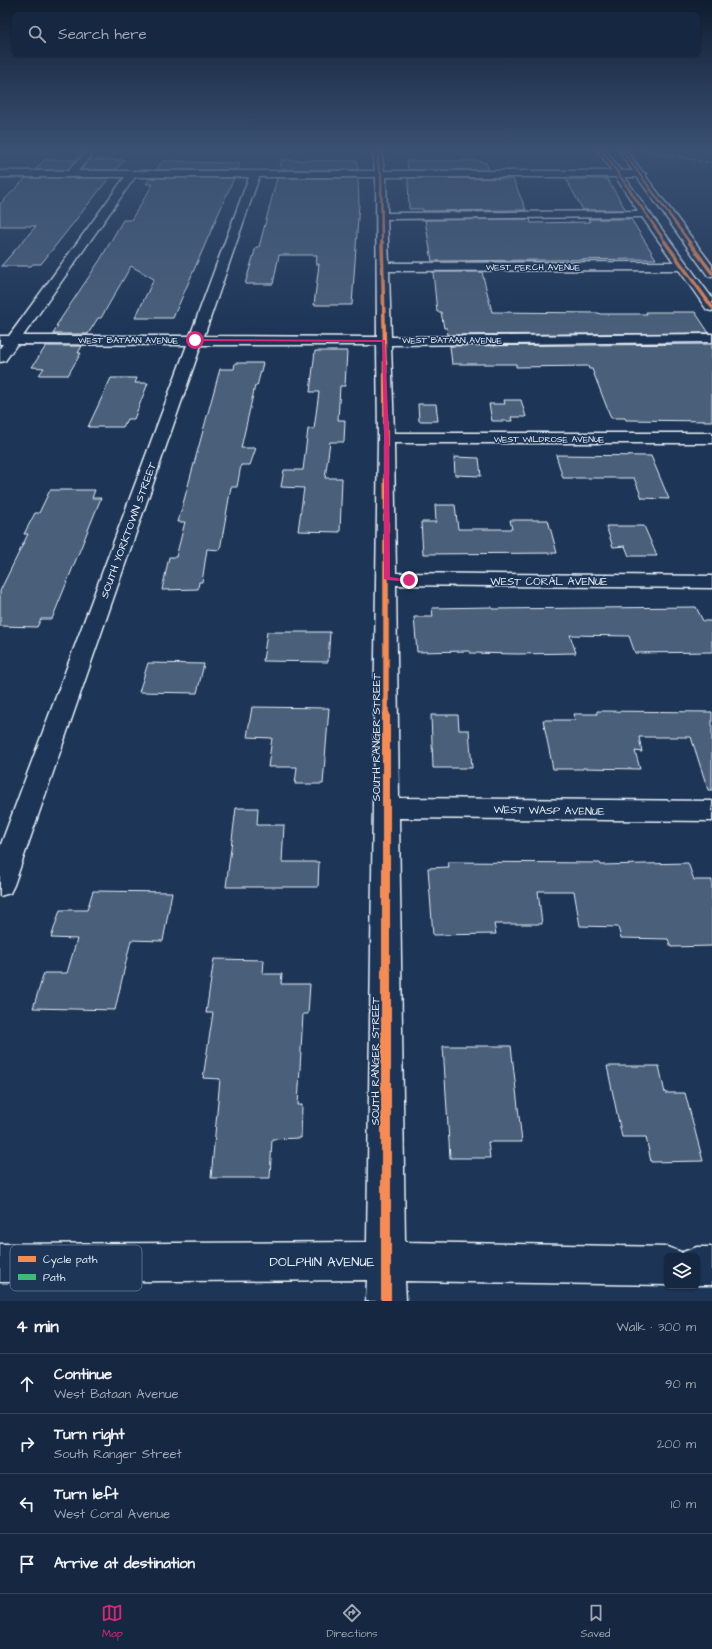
<!DOCTYPE html>
<meta charset="utf-8">
<style>
body{margin:0;font-family:"Architects Daughter",sans-serif;background:#1f3048;color:#f1f3f6}
.controls{position:absolute;right:12px;bottom:12px;display:grid;overflow:hidden;border-radius:6px;box-shadow:0 1px 3px #0004}
.controls button{width:36px;height:36px;display:grid;place-items:center;padding:0;border:0;border-bottom:1px solid #35445a;background:#162841;color:#f1f3f6;font:20px sans-serif}
.stop{position:absolute;width:12px;height:12px;margin:-9px;border:3px solid #db2777;border-radius:50%;background:#fff}
.stop.end{background:#db2777;border-color:#fff;box-shadow:0 1px 4px #0008}
.list{margin:0;padding:0;list-style:none}
h2{display:flex;justify-content:space-between;align-items:center;height:52px;margin:0;padding:0 16px;font-size:17px}
h2 small{font-size:13px;font-weight:400;color:#9ea6b1}
.list li{display:grid;grid-template-columns:26px 1fr auto;gap:12px;align-items:center;box-sizing:border-box;height:60px;padding:0 16px;border-top:1px solid #35445a}
.list b{display:block;font-size:15px;white-space:nowrap}
.list p{margin:0;font-size:13px;white-space:nowrap;color:#9ea6b1}
.list em{font-size:13px;font-style:normal;color:#9ea6b1}
.icon{flex:none;width:22px;height:22px;fill:none;stroke:currentColor;stroke-width:2;stroke-linecap:round;stroke-linejoin:round}
.map{position:relative;flex:none;width:712px;height:1301px;overflow:hidden}
.search{position:absolute;background:#162841;box-shadow:0 1px 3px #0004;left:12px;right:12px;top:12px;height:44px;display:flex;align-items:center;gap:10px;box-sizing:border-box;padding:0 14px;border-radius:6px;color:#9ea6b1;font-size:15px}
.sheet{height:292px;background:#162841}
nav{display:flex;justify-content:space-around;align-items:center;box-sizing:border-box;height:56px;border-top:1px solid #35445a;background:#162841;font-size:11px;color:#9ea6b1}
nav a{display:grid;justify-items:center;gap:2px}
nav .on{color:#db2777}
.map>svg:first-child{display:block}
.building{fill:#495e7a;stroke:#e8f1f8}
.lines{fill:none;stroke-linecap:round;stroke-linejoin:round}
.minor-casing{stroke:#e8f1f8;stroke-width:3}
.major-casing{stroke:#e8f1f8;stroke-width:3}
.minor{fill:#1d3557;fill-rule:evenodd}
.major{fill:#1d3557;fill-rule:evenodd}
.quiet{stroke:#3abd76;stroke-width:2;stroke-dasharray:4.5 2;stroke-linecap:butt}
.cycleway-far5-casing{stroke:#1d3557;stroke-width:3.5}
.cycleway-far4-casing{stroke:#1d3557;stroke-width:5}
.cycleway-far3-casing{stroke:#1d3557;stroke-width:6}
.cycleway-far2-casing{stroke:#1d3557;stroke-width:8}
.cycleway-far1-casing{stroke:#1d3557;stroke-width:10}
.cycleway-casing{stroke:#1d3557;stroke-width:12}
.cycleway-far5{stroke:#f68b52;stroke-width:2.5}
.cycleway-far4{stroke:#f68b52;stroke-width:3.5}
.cycleway-far3{stroke:#f68b52;stroke-width:4.5}
.cycleway-far2{stroke:#f68b52;stroke-width:5.5}
.cycleway-far1{stroke:#f68b52;stroke-width:8}
.cycleway{stroke:#f68b52;stroke-width:10}
.route{fill:#db2777}
.labels{text-anchor:middle;stroke-width:3;stroke-linejoin:round;paint-order:stroke}
.far-street-label{font-size:9px;fill:#e8f1f8;stroke:#1d3557}
.street-label{font-size:11px;fill:#e8f1f8;stroke:#1d3557}
.near-street-label{font-size:13px;fill:#e8f1f8;stroke:#1d3557}
.key{fill:#1d3557;stroke:#5a6d87;stroke-width:1}
.key-label{font-size:11px;fill:#e8f1f8}
</style>
<div class="map">
<svg width="712" height="1301" viewBox="0 0 712 1301">
<rect width="100%" height="100%" fill="#1d3557"/>
<filter id="ink" filterUnits="userSpaceOnUse"><feTurbulence type="fractalNoise" baseFrequency=".025" numOctaves="2"/><feDisplacementMap in="SourceGraphic" scale="8" xChannelSelector="R" yChannelSelector="G"/><feConvolveMatrix kernelMatrix="1 2 1 2 8 2 1 2 1" color-interpolation-filters="sRGB"/></filter>
<g filter="url(#ink)">
<path class="building" d="M44 160H76L67 170H35Z
M89 160H124L116 170H81Z
M282 160 357 161 358 170H279Z
M162 161H185L184 162 240 163 237 170H156Z
M407 161H478L486 163 489 170H408Z
M26 178H109L41 264H33L31 266H1L36 226H0V204Z
M150 178H234L173 318H135L154 279 131 266 101 318H98L88 334H53L58 326H56L100 260 123 220H131L153 184H146Z
M277 178H358L359 204 352 305H314L319 264H316L317 255H279L273 284H245L256 247H259Z
M408 178 513 179 526 210 423 211V209H409Z
M566 179H607L626 210H583Z
M530 219 531 223 590 222 588 219H631L656 259 432 261 425 220Z
M433 272H482L492 312 599 313 600 314H647L646 312H695L709 333 448 335 447 328H444L441 312H437Z
M712 344V421L626 420 625 418H611L592 369H589L588 366 516 367V364H452L450 346Z
M46 346H82L78 353H81L68 375H39L44 368 32 367Z
M315 351H347L345 386H340L338 420H345L344 442H330L325 478H342L340 532 298 531 304 488 281 487 284 470H303L308 429H314L319 392H310Z
M235 363H263L257 386H255L241 448H256L250 465H241L237 487H231L220 550 207 549 202 582H199L198 589 162 590 169 557H176L185 522H178L220 369H234Z
M111 378H137L135 383H148L134 419H127L123 427H88Z
M504 400H521L526 417H511L512 421H492L489 404H505Z
M418 404H436L438 421H419Z
M556 455 651 456 669 499 642 498 634 478H563Z
M454 457 479 458 481 476 455 475Z
M50 490H95L92 498H101L52 619H41L37 627 0 626V591L28 534H24L35 513H39Z
M435 505H455L458 529H512L510 520H548L557 553 423 554 421 522H436Z
M606 526H644L657 556H629L625 546 613 547Z
M492 607V609L696 607 703 621H712V652L635 653 629 636 570 635 576 653 517 654 470 653V651L417 652 414 617H433L432 608Z
M267 632H330L328 662 263 661Z
M148 663 204 664 197 693 139 692Z
M252 707 329 708 323 784H295L297 767H268L272 738 247 737Z
M597 711 712 712V790H708L691 737H639L642 752 635 751 640 769 583 768V769H553L543 720H575L574 714H597Z
M431 715H458L459 730H469L472 768H433Z
M236 808H258L257 825H284L282 862H319L318 887H226Z
M448 862 600 863 601 865 688 863 694 880H712V946L671 947 668 939 621 938 618 927 580 926 574 891H538L542 924H494L496 934 433 935 428 868 449 867Z
M93 891 172 892 163 941 131 940 115 1010 33 1008 44 973H67L77 939 51 938 60 910H87Z
M214 959 264 960 263 974H282L281 984H310L308 1014H303L298 1105H302L301 1138 272 1139 270 1178H211L220 1079 203 1078 213 1013H206Z
M443 1046H511L522 1142H488L490 1158H450Z
M607 1066H659L665 1093H685L703 1161 651 1162 646 1137H622Z"/>
<g class="lines">
<g class="minor-casing">
<path id="minor" d="M88 150H96L78 171H375L373 150H381L384 171H641L646 174 641 177H386L387 213 645 211 650 214 645 217 387 219 389 263 683 262 689 266 683 270 389 271 391 337 712 334V342L391 345 394 433H712V443H394L396 573 712 576V588L396 585 399 798 712 801V821L399 818 405 1242 667 1247 681 1252 682 1256 683 1252 697 1247H712V1285H697V1256H667V1285L405 1281 406 1301H366L367 1280 0 1282V1244L367 1242 378 438 377 345H201L14 885 10 893 0 896V847L187 345 17 344 5 361 0 362V348L3 344H0V336H9L125 177H0V171H68ZM135 177H249L190 336H23ZM259 177H376L377 337 204 336Z"/>
</g>
<g class="major-casing">
<path id="major" d="M598 150H606L649 212 712 298V311L707 310 640 214Z
M618 150H626L712 265V277L708 276Z"/>
</g>
<use href="#minor" class="minor"/>
<use href="#major" class="major"/>
<path class="quiet" d="M640 150 712 163"/>
<g class="cycleway-far5-casing">
<path id="cycleway-far5" d="M377 150 379 170 381 173 382 243
M602 150 666 243
M622 150 690 243"/>
</g>
<g class="cycleway-far4-casing">
<path id="cycleway-far4" d="M382 242 385 363
M665 242 712 307
M689 242 712 273"/>
</g>
<g class="cycleway-far3-casing">
<path id="cycleway-far3" d="M385 362 386 517"/>
</g>
<g class="cycleway-far2-casing">
<path id="cycleway-far2" d="M386 516V716"/>
</g>
<g class="cycleway-far1-casing">
<path id="cycleway-far1" d="M386 715V972"/>
</g>
<g class="cycleway-casing">
<path id="cycleway" d="M386 971V1301"/>
</g>
<use href="#cycleway-far5" class="cycleway-far5"/>
<use href="#cycleway-far4" class="cycleway-far4"/>
<use href="#cycleway-far3" class="cycleway-far3"/>
<use href="#cycleway-far2" class="cycleway-far2"/>
<use href="#cycleway-far1" class="cycleway-far1"/>
<use href="#cycleway" class="cycleway"/>
</g>
</g>
<linearGradient id="sky" x2="0" y2="1"><stop stop-color="#101d30"/><stop offset="0.45" stop-color="#3a5174"/><stop offset="1" stop-color="#3a5174" stop-opacity="0"/></linearGradient>
<rect width="712" height="332" fill="url(#sky)"/>
<path class="route" d="M195 339 385 340 389 438 390 577 412 580 411 582 387 580 384 579V438L382 342 194 341Z"/>
<g class="labels">
<g class="far-street-label">
<text x="533" y="270">WEST PERCH AVENUE</text>
<text x="128" y="343">WEST BATAAN AVENUE</text>
<text x="452" y="343">WEST BATAAN AVENUE</text>
<text x="549" y="442">WEST WILDROSE AVENUE</text>
</g>
<g class="street-label">
<text transform="translate(128 530) rotate(-70)" y="4">SOUTH YORKTOWN STREET</text>
<text x="549" y="585">WEST CORAL AVENUE</text>
<text transform="translate(376 737) rotate(-90)" y="4">SOUTH RANGER STREET</text>
<text transform="translate(549 810) rotate(1)" y="4">WEST WASP AVENUE</text>
<text transform="translate(375 1061) rotate(-90)" y="4">SOUTH RANGER STREET</text>
</g>
<g class="near-street-label">
<text x="322" y="1266">DOLPHIN AVENUE</text>
</g>
</g>
<rect x="10" y="1245" width="132" height="46" rx="6" class="key"/>
<rect x="18" y="1256" width="18" height="6" fill="#f68b52"/>
<rect x="18" y="1274" width="18" height="6" fill="#3abd76"/>
<g class="key-label">
<text x="43" y="1263">Cycle path</text>
<text x="43" y="1281">Path</text>
</g>
</svg>
<div class="controls">
<button><svg class="icon" aria-label="layers" viewBox="0 0 24 24"><path d="M12 4l9 5-9 5-9-5zM3 14l9 5 9-5"/></svg></button>
</div>
<div class="stop" style="left:195px;top:340px"></div>
<div class="stop end" style="left:409px;top:580px"></div>
<div class="search"><svg class="icon" aria-label="search" viewBox="0 0 24 24"><circle cx="10" cy="10" r="6"/><path d="M15 15l6 6"/></svg>Search here</div>
</div>
<section class="sheet">
<h2>4 min<small>Walk · 300 m</small></h2>
<ul class="list">
<li><svg class="icon" aria-label="ahead" viewBox="0 0 24 24"><path d="M12 20V5M6 11l6-6 6 6"/></svg><div><b>Continue</b><p>West Bataan Avenue</p></div><em>90 m</em></li>
<li><svg class="icon" aria-label="right" viewBox="0 0 24 24"><path d="M7 20v-9h11M14 6l5 5-5 5"/></svg><div><b>Turn right</b><p>South Ranger Street</p></div><em>200 m</em></li>
<li><svg class="icon" aria-label="left" viewBox="0 0 24 24"><path d="M17 20v-9H6M10 6l-5 5 5 5"/></svg><div><b>Turn left</b><p>West Coral Avenue</p></div><em>10 m</em></li>
<li><svg class="icon" aria-label="arrive" viewBox="0 0 24 24"><path d="M6 21V4h12l-3 4 3 4H6"/></svg><div><b>Arrive at destination</b></div></li>
</ul>
</section>
<nav>
<a class="on"><svg class="icon" aria-label="map" viewBox="0 0 24 24"><path d="M3 6l6-2 6 2 6-2v14l-6 2-6-2-6 2zM9 4v14M15 6v14"/></svg>Map</a>
<a><svg class="icon" aria-label="directions" viewBox="0 0 24 24"><path d="M12 3l9 9-9 9-9-9zM9 14v-3h6M13 9l2 2-2 2"/></svg>Directions</a>
<a><svg class="icon" aria-label="saved" viewBox="0 0 24 24"><path d="M7 4h10v16l-5-4-5 4z"/></svg>Saved</a>
</nav>
